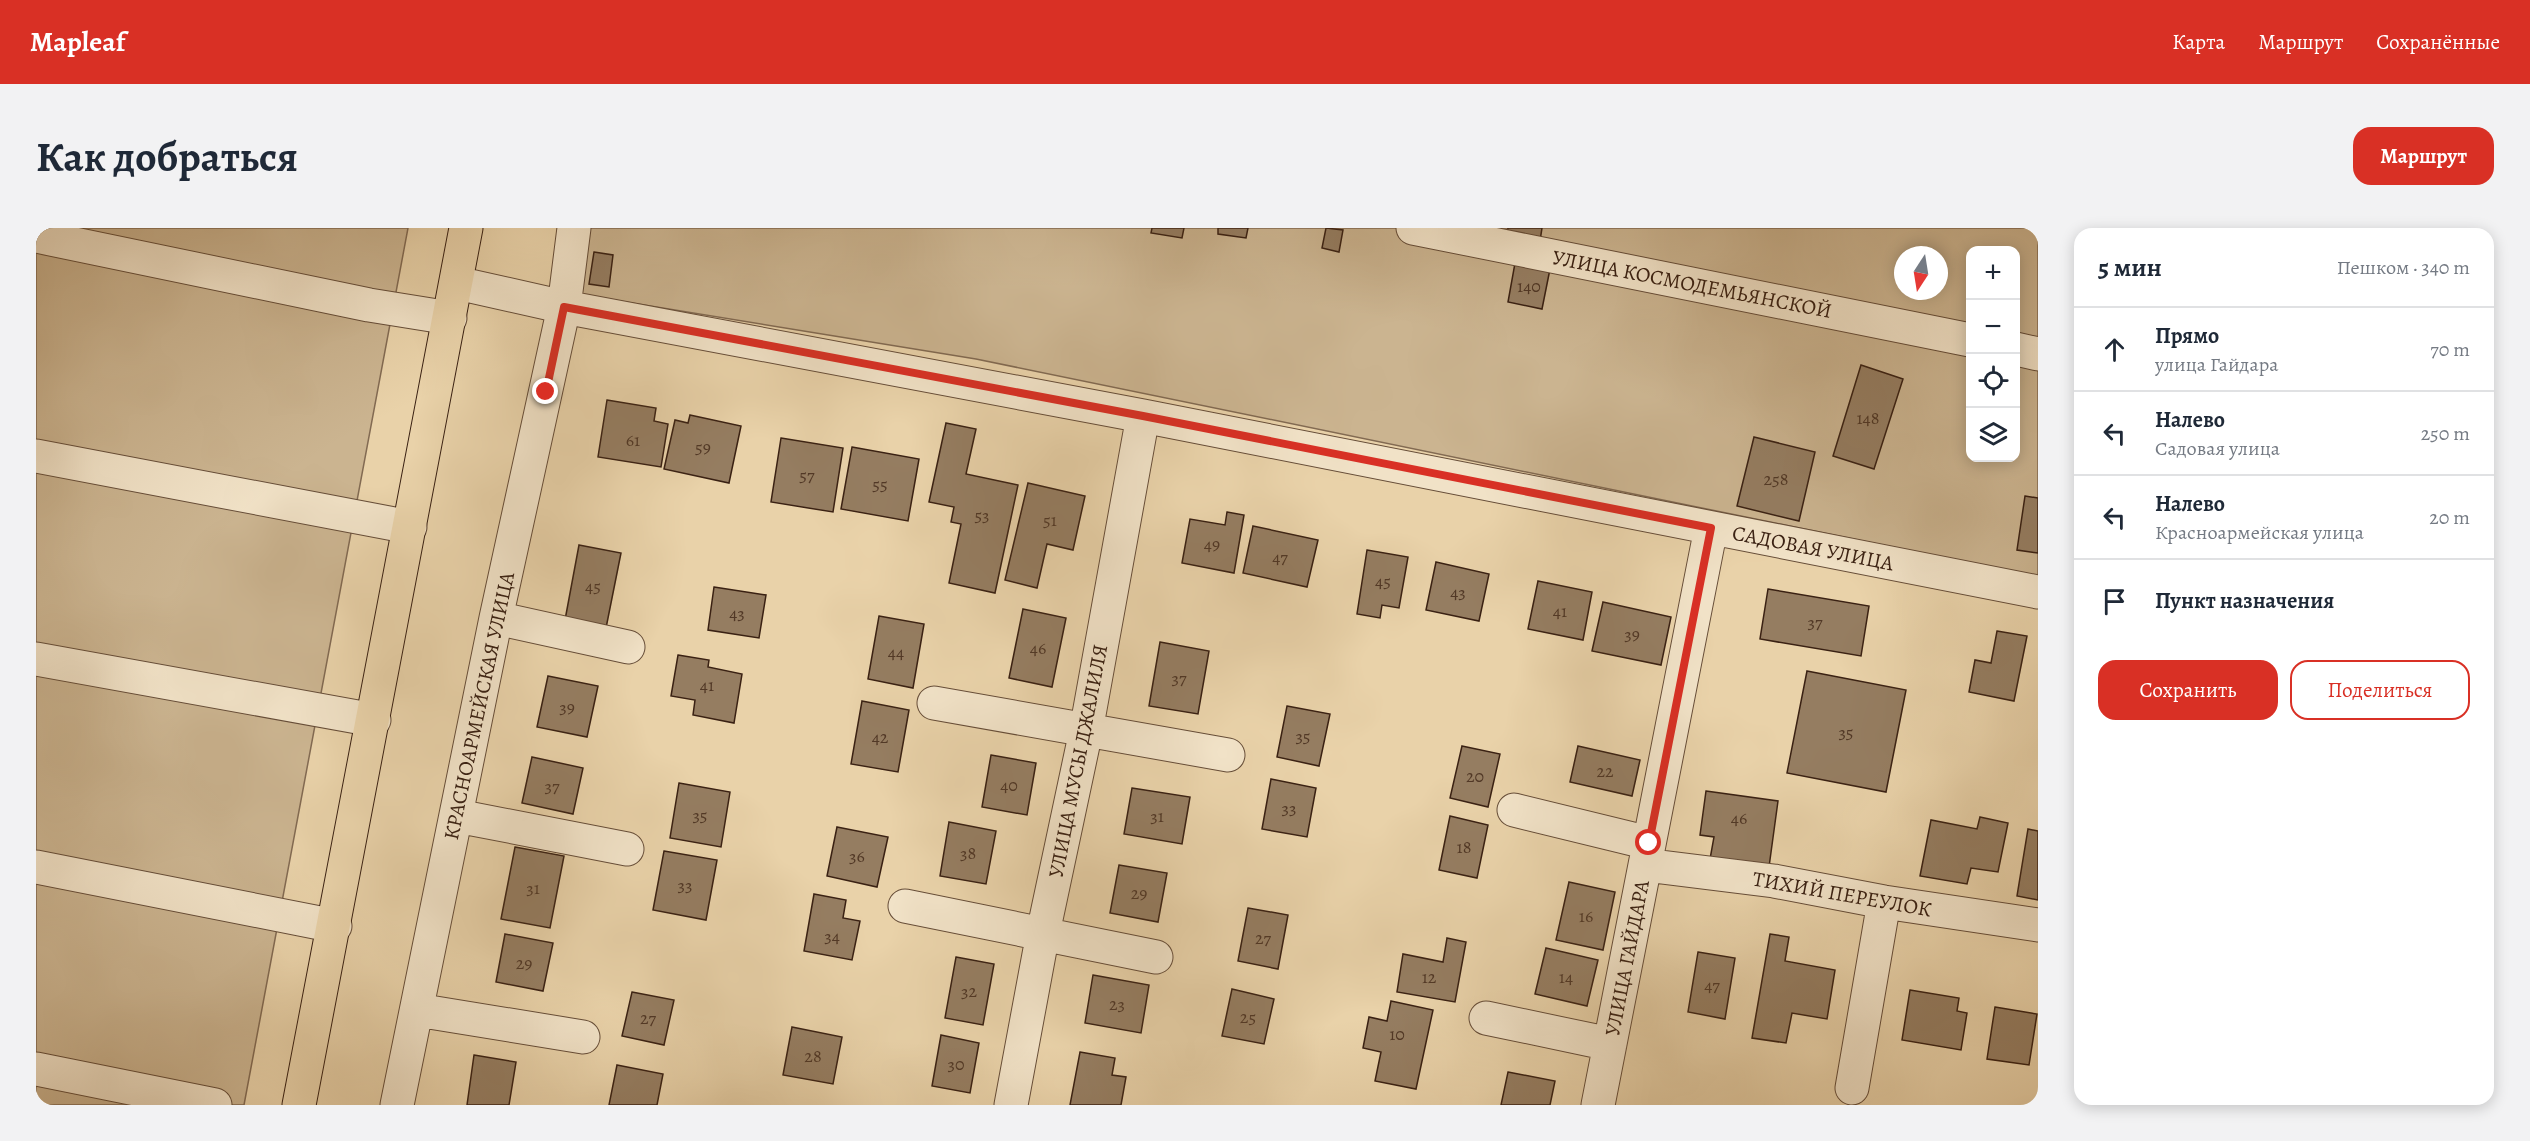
<!DOCTYPE html>
<html lang="ru">
<meta charset="utf-8">
<style>
body{margin:0;font-family:Alegreya,serif;background:#f2f2f3;color:#1f2937}
.controls{position:absolute;right:18px;top:18px;display:grid;overflow:hidden;border-radius:12px;box-shadow:0 3px 15px #0003}
.controls button{width:54px;height:54px;display:grid;place-items:center;padding:0;border:0;border-bottom:2px solid #e0e1e3;background:#fff;color:#1f2937;font:30px sans-serif}
.compass{position:absolute;left:1858px;top:18px;width:54px;height:54px;border-radius:50%;background:#fff;box-shadow:0 3px 15px #0003;rotate:192deg}
.stop{position:absolute;width:18px;height:18px;margin:-14px;border:4px solid #d93025;border-radius:50%;background:#fff}
.stop.end{background:#d93025;border-color:#fff;box-shadow:0 2px 6px #0008}
.list{margin:0;padding:0;list-style:none}
h2{display:flex;justify-content:space-between;align-items:center;height:78px;margin:0;padding:0 24px;font-size:26px}
h2 small{font-size:20px;font-weight:400;color:#747a83}
.list li{display:grid;grid-template-columns:39px 1fr auto;gap:18px;align-items:center;box-sizing:border-box;height:84px;padding:0 24px;border-top:2px solid #e0e1e3}
.list b{display:block;font-size:22px;white-space:nowrap}
.list p{margin:0;font-size:20px;white-space:nowrap;color:#747a83}
.list em{font-size:20px;font-style:normal;color:#747a83}
.actions{display:flex;gap:12px;padding:18px 24px}
.actions a{flex:1;padding:14px 0;border:2px solid #d93025;border-radius:18px;text-align:center;font-size:21px;color:#d93025}
.actions .main{background:#d93025;color:#fff}
.icon{flex:none;width:33px;height:33px;fill:none;stroke:currentColor;stroke-width:2;stroke-linecap:round;stroke-linejoin:round}
.map{position:relative;flex:none;width:2002px;height:877px;overflow:hidden;border-radius:18px}
header{display:flex;align-items:center;gap:36px;box-sizing:border-box;height:84px;padding:0 30px;background:#d93025;color:#fff}
header strong{font-size:28px}
nav{display:flex;gap:33px;margin-inline-start:auto;font-size:21px}
.intro{display:flex;align-items:center;justify-content:space-between;box-sizing:border-box;height:144px;padding:0 36px}
h1{margin:0;font-size:42px}
.button{padding:15px 27px;border-radius:18px;background:#d93025;color:#fff;font-size:21px;font-weight:700}
main{display:flex;gap:36px;padding:0 36px}
aside{flex:1;background:#fff;border-radius:18px;box-shadow:0 3px 15px #0003}
.map>svg:first-child{display:block}
.green{fill:#cbb490;stroke:#826a52;stroke-width:1.5;fill-rule:evenodd}
.building{fill:#957d61;stroke:#3a2113;stroke-width:1.5}
.lines{fill:none;stroke-linecap:round;stroke-linejoin:round}
.minor-casing{stroke:#664d38;stroke-width:35}
.major-casing{stroke:#3a2113;stroke-width:35}
.minor{stroke:#f1e2c7;stroke-width:33}
.major{stroke:#e9d2a9;stroke-width:33}
.route{stroke:#d93025;stroke-width:8}
.labels{text-anchor:middle;stroke-width:5;stroke-linejoin:round;paint-order:stroke}
.number-label{font-size:18px;fill:#513826}
.street-label{font-size:21px;fill:#3a2113;stroke:#f1e2c7}
</style>
<header>
<strong>Mapleaf</strong>
<nav><a>Карта</a><a>Маршрут</a><a>Сохранённые</a></nav>
</header>
<div class="intro"><h1>Как добраться</h1><a class="button">Маршрут</a></div>
<main>
<div class="map">
<svg width="2002" height="877" viewBox="0 0 2002 877">
<rect width="100%" height="100%" fill="#e9d2a9"/>
<filter id="stains"><feTurbulence type="fractalNoise" baseFrequency=".00333" numOctaves="4"/><feColorMatrix values="0 0 0 0 .2 0 0 0 0 .09 0 0 0 0 .02 0 0 0 .5 -.17"/></filter>
<radialGradient id="worn" r=".72"><stop offset=".6" stop-color="#630" stop-opacity="0"/><stop offset="1" stop-color="#630" stop-opacity=".3"/></radialGradient>
<path class="green" d="M0 0H372L208 877H0Z
M525 0H2002V349L940 131 516 62ZM1934 22H1980V230H1934ZM1867 27H1903V63H1867Z"/>
<path class="building" d="M1116 0H1148L1146 10 1115 5Z
M1182 0H1212L1210 10 1182 6Z
M1290 0 1307 2 1303 24 1286 20Z
M1472 0H1506L1504 13 1471 6Z
M558 24 577 27 573 59 553 56Z
M1479 35 1514 41 1506 81 1472 74Z
M1825 137 1867 151 1838 241 1797 228Z
M571 172 620 180 618 193 632 196 625 239 562 229Z
M654 187 705 198 693 255 628 241 639 192 652 195Z
M910 195 940 201 930 246 982 257 959 365 913 355 925 296 915 294 918 279 893 274Z
M1718 209 1779 224 1763 293 1701 278Z
M745 210 807 220 797 284 735 274Z
M816 219 883 231 872 293 805 281Z
M992 255 1049 268 1037 322 1011 316 1001 360 969 352Z
M1989 268 2002 270V325L1981 322Z
M1191 284 1208 287 1198 345 1146 335 1154 291 1189 297Z
M1217 298 1282 312 1271 359 1207 345Z
M543 317 585 325 570 400 529 392Z
M1331 322 1372 329 1363 380 1346 377 1344 390 1321 386Z
M1400 334 1453 346 1443 393 1390 382Z
M1502 353 1556 364 1547 412 1492 401Z
M678 359 730 367 723 410 672 402Z
M1732 361 1833 378 1825 428 1724 411Z
M1567 374 1635 389 1625 437 1556 423Z
M987 381 1030 390 1016 459 973 450Z
M843 388 888 396 877 460 832 451Z
M1961 403 1991 408 1978 473 1933 464 1939 432 1955 435Z
M1124 414 1173 423 1162 486 1113 478Z
M642 427 673 432 672 439 706 446 698 495 657 487 659 472 635 468Z
M1771 443 1870 462 1850 564 1751 545Z
M512 448 562 458 551 509 501 499Z
M826 473 873 482 862 544 815 536Z
M1251 478 1294 486 1283 538 1241 529Z
M1426 518 1464 526 1452 579 1414 570Z
M1542 518 1604 532 1596 568 1534 554Z
M955 527 1000 535 991 587 946 579Z
M496 529 547 540 537 586 486 575Z
M1235 551 1280 560 1271 609 1226 601Z
M643 555 694 564 685 619 634 610Z
M1096 560 1154 569 1146 616 1088 606Z
M1670 563 1742 573 1733 639 1674 631 1678 609 1664 607Z
M1414 588 1452 597 1441 650 1403 642Z
M1944 589 1972 595 1962 644 1935 640 1931 656 1884 648 1895 592 1941 601Z
M913 594 960 603 950 656 904 648Z
M801 599 852 609 841 659 791 648Z
M1992 601 2002 603V672L1981 668Z
M479 619 528 628 514 700 465 691Z
M628 623 681 632 670 692 617 682Z
M1083 637 1131 645 1122 694 1074 685Z
M1533 654 1579 664 1567 722 1520 712Z
M778 666 810 672 807 690 824 693 816 732 768 723Z
M1212 680 1252 687 1242 741 1202 733Z
M469 706 517 715 507 763 460 754Z
M1734 706 1753 709 1749 733 1799 742 1791 791 1756 785 1750 815 1716 810Z
M1411 710 1430 714 1419 774 1361 764 1367 726 1407 734Z
M1510 720 1562 732 1551 778 1499 766Z
M1662 724 1699 730 1689 791 1652 784Z
M920 729 958 736 947 797 909 790Z
M1057 747 1113 757 1105 805 1049 795Z
M1196 761 1238 771 1228 816 1186 808Z
M1874 762 1923 770 1921 783 1931 785 1925 822 1866 812Z
M596 764 638 772 628 817 586 808Z
M1355 773 1397 782 1380 861 1339 853 1345 824 1327 820 1333 789 1351 793Z
M1959 779 2001 786 1993 837 1951 831Z
M756 799 806 809 797 856 747 847Z
M905 807 943 815 934 865 896 858Z
M1044 824 1079 830 1076 847 1090 849 1085 877H1034Z
M438 827 480 834 473 877H431Z
M581 837 627 846 621 877H573Z
M1472 844 1519 853 1514 877H1465Z"/>
<g class="lines">
<g class="minor-casing">
<path id="minor" d="M1377 0 1934 112
M0 8 333 77 414 90
M421 55 528 79 1107 188 2002 364
M1980 121 2002 126
M0 228 374 299
M460 390 592 419
M0 431 338 492
M898 475 1192 527
M1478 582 1613 615
M421 588 591 621
M1609 637 1738 653 1848 674 2002 697
M0 639 299 698
M869 678 1120 729
M381 782 547 809
M1450 790 1574 816
M0 841 179 877
M1816 860 1848 674
M361 877 460 390 528 79 538 0
M975 877 1007 705 1050 503 1107 188
M1562 877 1675 300"/>
</g>
<g class="major-casing">
<path id="major" d="M263 877 430 0"/>
</g>
<use href="#minor" class="minor"/>
<use href="#major" class="major"/>
</g>
<g class="lines">
<path class="route" d="M510 164 528 79 1107 188 1675 300 1613 615"/>
</g>
<g class="labels">
<g class="number-label">
<text x="1493" y="64">140</text>
<text x="1832" y="196">148</text>
<text x="597" y="218">61</text>
<text x="667" y="225">59</text>
<text x="771" y="253">57</text>
<text x="1740" y="257">258</text>
<text x="844" y="262">55</text>
<text x="946" y="293">53</text>
<text x="1014" y="298">51</text>
<text x="1176" y="322">49</text>
<text x="1244" y="335">47</text>
<text x="1347" y="359">45</text>
<text x="557" y="364">45</text>
<text x="1422" y="370">43</text>
<text x="1524" y="389">41</text>
<text x="701" y="391">43</text>
<text x="1779" y="400">37</text>
<text x="1596" y="412">39</text>
<text x="1002" y="426">46</text>
<text x="860" y="430">44</text>
<text x="1143" y="456">37</text>
<text x="671" y="463">41</text>
<text x="531" y="485">39</text>
<text x="1810" y="510">35</text>
<text x="1267" y="514">35</text>
<text x="844" y="515">42</text>
<text x="1569" y="549">22</text>
<text x="1439" y="554">20</text>
<text x="973" y="563">40</text>
<text x="516" y="564">37</text>
<text x="1253" y="586">33</text>
<text x="664" y="593">35</text>
<text x="1121" y="594">31</text>
<text x="1703" y="596">46</text>
<text x="1428" y="625">18</text>
<text x="932" y="631">38</text>
<text x="821" y="634">36</text>
<text x="649" y="663">33</text>
<text x="497" y="666">31</text>
<text x="1103" y="671">29</text>
<text x="1550" y="694">16</text>
<text x="796" y="714">34</text>
<text x="1227" y="716">27</text>
<text x="488" y="741">29</text>
<text x="1393" y="755">12</text>
<text x="1530" y="755">14</text>
<text x="1676" y="763">47</text>
<text x="933" y="769">32</text>
<text x="1081" y="782">23</text>
<text x="1212" y="795">25</text>
<text x="612" y="796">27</text>
<text x="1361" y="812">10</text>
<text x="777" y="834">28</text>
<text x="920" y="842">30</text>
</g>
<g class="street-label">
<text transform="translate(1656 56) rotate(11)" y="7">УЛИЦА КОСМОДЕМЬЯНСКОЙ</text>
<text transform="translate(1777 320) rotate(11)" y="7">САДОВАЯ УЛИЦА</text>
<text transform="translate(443 478) rotate(-78)" y="7">КРАСНОАРМЕЙСКАЯ УЛИЦА</text>
<text transform="translate(1042 533) rotate(-79)" y="7">УЛИЦА МУСЫ ДЖАЛИЛЯ</text>
<text transform="translate(1806 666) rotate(10)" y="7">ТИХИЙ ПЕРЕУЛОК</text>
<text transform="translate(1591 730) rotate(-79)" y="7">УЛИЦА ГАЙДАРА</text>
</g>
</g>
<rect width="100%" height="100%" filter="url(#stains)"/>
<rect width="100%" height="100%" fill="url(#worn)"/>
</svg>
<div class="controls">
<button>+</button>
<button>−</button>
<button><svg class="icon" aria-label="locate" viewBox="0 0 24 24"><circle cx="12" cy="12" r="6"/><path d="M12 2v4M12 18v4M2 12h4M18 12h4"/></svg></button>
<button><svg class="icon" aria-label="layers" viewBox="0 0 24 24"><path d="M12 4l9 5-9 5-9-5zM3 14l9 5 9-5"/></svg></button>
</div>
<svg class="compass" viewBox="-18 -18 36 36"><path d="M0-13l5 13h-10z" fill="#e53935"/><path d="M0 13l5-13h-10z" fill="#747a83"/></svg>
<div class="stop" style="left:1613px;top:615px"></div>
<div class="stop end" style="left:510px;top:164px"></div>
</div>
<aside>
<h2>5 мин<small>Пешком · 340 m</small></h2>
<ul class="list">
<li><svg class="icon" aria-label="ahead" viewBox="0 0 24 24"><path d="M12 20V5M6 11l6-6 6 6"/></svg><div><b>Прямо</b><p>улица Гайдара</p></div><em>70 m</em></li>
<li><svg class="icon" aria-label="left" viewBox="0 0 24 24"><path d="M17 20v-9H6M10 6l-5 5 5 5"/></svg><div><b>Налево</b><p>Садовая улица</p></div><em>250 m</em></li>
<li><svg class="icon" aria-label="left" viewBox="0 0 24 24"><path d="M17 20v-9H6M10 6l-5 5 5 5"/></svg><div><b>Налево</b><p>Красноармейская улица</p></div><em>20 m</em></li>
<li><svg class="icon" aria-label="arrive" viewBox="0 0 24 24"><path d="M6 21V4h12l-3 4 3 4H6"/></svg><div><b>Пункт назначения</b></div></li>
</ul>
<div class="actions"><a class="main">Сохранить</a><a>Поделиться</a></div>
</aside>
</main>
